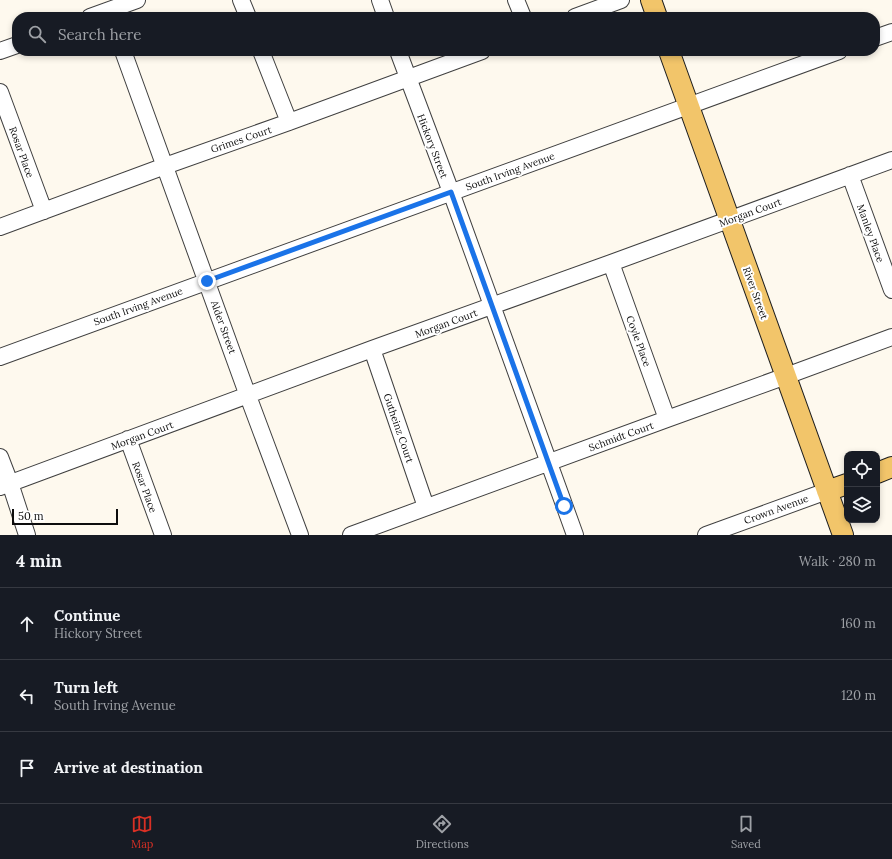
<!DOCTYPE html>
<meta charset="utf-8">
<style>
body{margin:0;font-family:Lora,serif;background:#20242c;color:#f1f3f6}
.controls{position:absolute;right:12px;bottom:12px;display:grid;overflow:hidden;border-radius:8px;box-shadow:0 2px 6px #0003}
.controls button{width:36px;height:36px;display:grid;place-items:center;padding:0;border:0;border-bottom:1px solid #363941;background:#171b24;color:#f1f3f6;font:20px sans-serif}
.scale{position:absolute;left:12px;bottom:10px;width:106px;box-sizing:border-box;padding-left:4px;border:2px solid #0d0d0d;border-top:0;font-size:11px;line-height:14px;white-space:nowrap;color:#0d0d0d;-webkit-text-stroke:3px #fff;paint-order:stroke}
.stop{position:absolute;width:12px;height:12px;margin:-9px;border:3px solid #1a73e8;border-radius:50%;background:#fff}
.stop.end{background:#1a73e8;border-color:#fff;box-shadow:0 1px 4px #0008}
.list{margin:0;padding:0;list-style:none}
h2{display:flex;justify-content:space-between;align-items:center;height:52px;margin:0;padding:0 16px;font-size:17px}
h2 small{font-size:13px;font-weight:400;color:#9ea1a6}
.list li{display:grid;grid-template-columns:26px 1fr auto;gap:12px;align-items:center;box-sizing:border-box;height:72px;padding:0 16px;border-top:1px solid #363941}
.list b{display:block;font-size:15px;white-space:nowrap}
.list p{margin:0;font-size:13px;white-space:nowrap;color:#9ea1a6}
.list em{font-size:13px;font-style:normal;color:#9ea1a6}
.icon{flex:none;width:22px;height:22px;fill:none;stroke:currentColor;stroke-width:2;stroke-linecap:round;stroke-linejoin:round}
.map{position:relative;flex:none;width:892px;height:535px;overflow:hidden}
.search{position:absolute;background:#171b24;box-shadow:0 2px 6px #0003;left:12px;right:12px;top:12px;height:44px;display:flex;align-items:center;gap:10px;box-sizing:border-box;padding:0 14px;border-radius:16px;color:#9ea1a6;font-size:15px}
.sheet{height:268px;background:#171b24}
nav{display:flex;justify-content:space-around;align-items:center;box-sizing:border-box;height:56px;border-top:1px solid #363941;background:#171b24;font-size:11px;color:#9ea1a6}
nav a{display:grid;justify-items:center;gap:2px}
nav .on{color:#d93025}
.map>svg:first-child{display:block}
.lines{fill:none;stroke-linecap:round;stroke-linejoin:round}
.minor-casing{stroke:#404040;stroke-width:18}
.major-casing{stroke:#1e1e1e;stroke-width:22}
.minor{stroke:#fff;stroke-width:16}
.major{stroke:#f2c56a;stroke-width:20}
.route{stroke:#1a73e8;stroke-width:5}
.labels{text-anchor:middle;stroke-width:4;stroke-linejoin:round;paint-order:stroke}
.street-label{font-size:10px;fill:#0d0d0d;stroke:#fff}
</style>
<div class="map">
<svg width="892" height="535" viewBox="0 0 892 535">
<rect width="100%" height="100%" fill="#fef9ee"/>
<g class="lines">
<g class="minor-casing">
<path id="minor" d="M241 0 248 17
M380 0 386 17
M516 0 523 17
M90 17 137 0
M575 17 621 0
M875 38 892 32
M0 51 17 45
M123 51 248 396 300 535
M261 51 289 122
M398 51 451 192 575 535
M0 92 44 211
M850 175 892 290
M0 227 165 166 289 122 482 51
M611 263 667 419
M372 349 426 507
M0 357 839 51
M128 439 163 535
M0 457 10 483 27 535
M0 487 372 349 611 263 892 160
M351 535 667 419 786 376 892 337
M706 535 827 491"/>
</g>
<g class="major-casing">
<path id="major" d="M651 0 657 17
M669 51 843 535
M877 473 892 467
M827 491 847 484"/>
</g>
<use href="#minor" class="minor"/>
<use href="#major" class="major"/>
</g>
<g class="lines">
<path class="route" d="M207 281 451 192 564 506"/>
</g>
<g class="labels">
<g class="street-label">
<text transform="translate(241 139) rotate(-19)" y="4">Grimes Court</text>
<text transform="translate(433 146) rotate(69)" y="4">Hickory Street</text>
<text transform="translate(22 152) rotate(70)" y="4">Rosar Place</text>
<text transform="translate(510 171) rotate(-20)" y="4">South Irving Avenue</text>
<text transform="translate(750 212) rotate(-20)" y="4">Morgan Court</text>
<text transform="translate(871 233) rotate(70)" y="4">Manley Place</text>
<text transform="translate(756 293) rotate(70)" y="4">River Street</text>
<text transform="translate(138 306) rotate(-20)" y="4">South Irving Avenue</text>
<text transform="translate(446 323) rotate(-20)" y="4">Morgan Court</text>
<text transform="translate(224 327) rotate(70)" y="4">Alder Street</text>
<text transform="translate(639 341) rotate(70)" y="4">Coyle Place</text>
<text transform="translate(399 428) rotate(71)" y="4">Gutheinz Court</text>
<text transform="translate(142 435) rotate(-20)" y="4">Morgan Court</text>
<text transform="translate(621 436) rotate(-20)" y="4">Schmidt Court</text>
<text transform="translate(145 487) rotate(70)" y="4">Rosar Place</text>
<text transform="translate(776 509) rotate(-20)" y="4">Crown Avenue</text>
</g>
</g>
</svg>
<div class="controls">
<button><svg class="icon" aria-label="locate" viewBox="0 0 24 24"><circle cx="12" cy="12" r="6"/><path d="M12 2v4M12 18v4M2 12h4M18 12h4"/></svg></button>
<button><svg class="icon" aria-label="layers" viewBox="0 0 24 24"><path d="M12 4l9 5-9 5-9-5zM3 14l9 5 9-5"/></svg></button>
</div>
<div class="scale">50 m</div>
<div class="stop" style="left:564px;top:506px"></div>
<div class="stop end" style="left:207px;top:281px"></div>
<div class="search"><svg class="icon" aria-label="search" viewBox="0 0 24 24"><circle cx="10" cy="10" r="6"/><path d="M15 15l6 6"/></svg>Search here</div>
</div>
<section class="sheet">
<h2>4 min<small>Walk · 280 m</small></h2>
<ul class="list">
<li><svg class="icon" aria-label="ahead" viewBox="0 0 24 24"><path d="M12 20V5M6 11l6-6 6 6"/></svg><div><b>Continue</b><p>Hickory Street</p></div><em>160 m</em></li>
<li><svg class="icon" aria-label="left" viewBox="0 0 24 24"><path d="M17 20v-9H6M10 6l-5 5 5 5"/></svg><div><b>Turn left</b><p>South Irving Avenue</p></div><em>120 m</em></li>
<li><svg class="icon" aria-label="arrive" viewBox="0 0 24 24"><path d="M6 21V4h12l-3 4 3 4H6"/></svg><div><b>Arrive at destination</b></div></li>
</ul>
</section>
<nav>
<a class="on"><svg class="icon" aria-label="map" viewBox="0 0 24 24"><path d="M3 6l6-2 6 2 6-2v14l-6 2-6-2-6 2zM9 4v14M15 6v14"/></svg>Map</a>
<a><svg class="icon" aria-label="directions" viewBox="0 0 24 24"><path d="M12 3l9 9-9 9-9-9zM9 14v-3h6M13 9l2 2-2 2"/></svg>Directions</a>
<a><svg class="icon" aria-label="saved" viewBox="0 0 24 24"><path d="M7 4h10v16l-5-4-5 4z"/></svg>Saved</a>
</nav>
